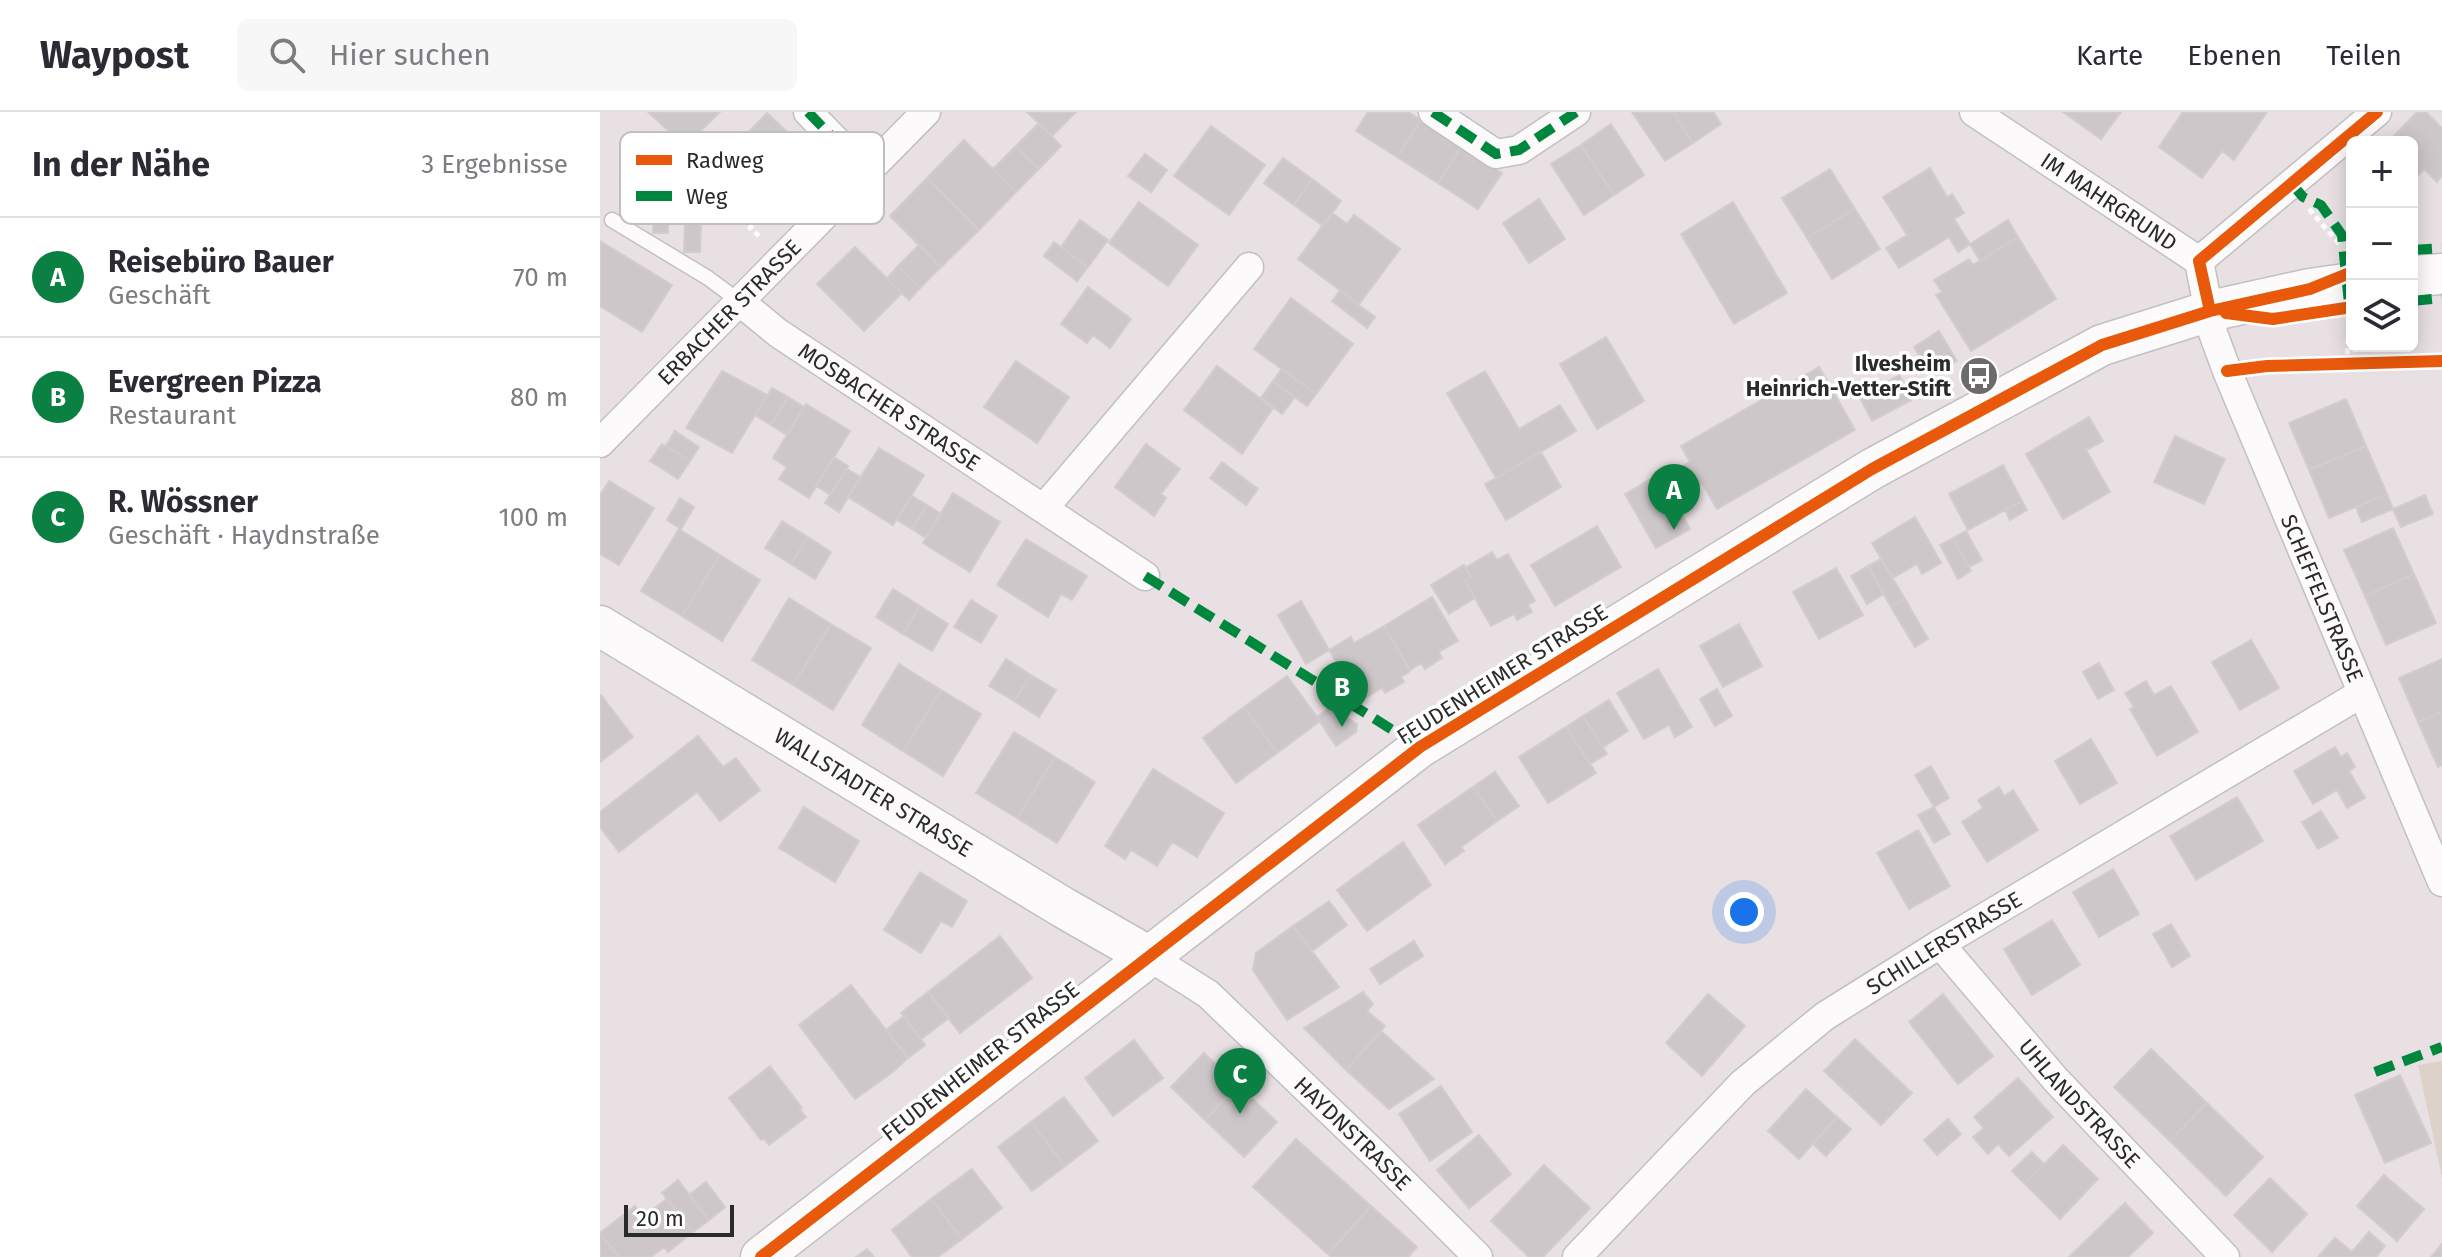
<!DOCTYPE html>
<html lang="de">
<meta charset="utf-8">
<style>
body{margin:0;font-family:"Fira Sans",sans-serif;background:#f7f7f7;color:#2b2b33}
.controls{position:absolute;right:24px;top:24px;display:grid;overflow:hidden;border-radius:12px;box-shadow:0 4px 20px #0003}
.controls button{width:72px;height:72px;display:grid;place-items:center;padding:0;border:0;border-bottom:2px solid #e1e1e2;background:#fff;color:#2b2b33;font:40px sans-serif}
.scale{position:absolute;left:24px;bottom:20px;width:110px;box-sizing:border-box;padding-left:8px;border:4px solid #2a2a2a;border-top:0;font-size:22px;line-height:28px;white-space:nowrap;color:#2a2a2a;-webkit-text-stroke:6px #fff;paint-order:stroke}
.you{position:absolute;left:1144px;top:800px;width:28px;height:28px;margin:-20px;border:6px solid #fff;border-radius:50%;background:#1a73e8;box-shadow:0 0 0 12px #1a73e833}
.badge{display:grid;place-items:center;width:52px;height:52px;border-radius:50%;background:#0b8043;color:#fff;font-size:26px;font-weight:700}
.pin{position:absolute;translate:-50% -66px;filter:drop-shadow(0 2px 4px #0008)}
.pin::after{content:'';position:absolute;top:42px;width:28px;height:24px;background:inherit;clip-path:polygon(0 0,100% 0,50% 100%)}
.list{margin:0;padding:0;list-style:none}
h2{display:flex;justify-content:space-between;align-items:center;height:104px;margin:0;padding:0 32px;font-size:34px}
h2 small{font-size:26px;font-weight:400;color:#7c7c81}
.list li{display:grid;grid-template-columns:52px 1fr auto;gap:24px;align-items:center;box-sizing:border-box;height:120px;padding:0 32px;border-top:2px solid #e1e1e2}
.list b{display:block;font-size:30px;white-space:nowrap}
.list p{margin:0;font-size:26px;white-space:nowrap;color:#7c7c81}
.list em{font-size:26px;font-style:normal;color:#7c7c81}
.icon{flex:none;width:44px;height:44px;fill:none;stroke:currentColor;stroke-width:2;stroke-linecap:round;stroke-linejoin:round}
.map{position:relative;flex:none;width:1842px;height:1145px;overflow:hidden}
header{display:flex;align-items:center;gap:48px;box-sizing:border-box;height:112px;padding:0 40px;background:#fff;border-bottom:2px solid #e1e1e2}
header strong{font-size:38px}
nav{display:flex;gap:44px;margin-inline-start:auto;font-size:28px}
.search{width:560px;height:72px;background:#f7f7f7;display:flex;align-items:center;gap:20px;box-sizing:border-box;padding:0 28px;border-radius:12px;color:#7c7c81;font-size:30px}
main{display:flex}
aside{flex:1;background:#fff}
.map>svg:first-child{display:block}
.cemetery{fill:#ddd2ca}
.building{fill:#cdc7c9;stroke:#d3ccce;stroke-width:2}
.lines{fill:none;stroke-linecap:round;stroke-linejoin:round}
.service-casing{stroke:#c2c1c2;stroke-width:17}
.minor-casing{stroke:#c2c1c2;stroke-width:31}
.secondary-casing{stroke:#c2c1c2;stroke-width:43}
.path{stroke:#fcfafb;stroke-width:5;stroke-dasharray:6 4;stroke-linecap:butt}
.service{stroke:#fcfafb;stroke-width:14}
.minor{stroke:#fcfafb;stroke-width:28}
.secondary{stroke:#fcfafb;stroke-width:40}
.quiet{stroke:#00873e;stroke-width:10;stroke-dasharray:20 10;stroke-linecap:butt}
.cycleway-casing{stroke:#fff;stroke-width:17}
.cycleway{stroke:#e8590c;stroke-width:12}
.labels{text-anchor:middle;stroke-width:7;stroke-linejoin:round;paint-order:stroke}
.street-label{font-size:22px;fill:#2a2a2a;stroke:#fff}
.poi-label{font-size:22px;font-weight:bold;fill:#2a2a2a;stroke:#fff;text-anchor:end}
.key{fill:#fff;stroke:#bfbfbf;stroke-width:2}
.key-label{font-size:22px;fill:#2a2a2a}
</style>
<header>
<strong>Waypost</strong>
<div class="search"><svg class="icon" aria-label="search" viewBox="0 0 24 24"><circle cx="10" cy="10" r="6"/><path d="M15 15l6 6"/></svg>Hier suchen</div>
<nav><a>Karte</a><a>Ebenen</a><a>Teilen</a></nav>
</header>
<main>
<aside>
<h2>In der Nähe<small>3 Ergebnisse</small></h2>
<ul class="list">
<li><span class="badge">A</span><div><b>Reisebüro Bauer</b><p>Geschäft</p></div><em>70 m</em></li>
<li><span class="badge">B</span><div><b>Evergreen Pizza</b><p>Restaurant</p></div><em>80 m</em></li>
<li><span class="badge">C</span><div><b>R. Wössner</b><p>Geschäft · Haydnstraße</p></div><em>100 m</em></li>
</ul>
</aside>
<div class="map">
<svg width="1842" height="1145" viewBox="0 0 1842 1145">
<rect width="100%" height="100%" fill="#e8e0e3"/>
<path class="cemetery" d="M1842 949V1066L1818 953Z"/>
<path class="building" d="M48 0H120L85 34Z
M427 0H476L452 24Z
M768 0H808L821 8 797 45 756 19Z
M1032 0H1073L1093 31 1065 49Z
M1073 0H1113L1121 12 1093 31Z
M1463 0H1521L1501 27Z
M1583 0H1667L1634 48 1622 39 1602 66 1559 35Z
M1817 0H1826L1842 16V64L1837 70 1824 57 1812 70V30H1788Z
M167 1 199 31 161 70 150 59 147 62 137 53 140 50 130 39Z
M821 8 861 35 838 71 797 45Z
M439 11 461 34 439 57 416 34Z
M1011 12 1044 63 1014 83 981 33Z
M611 14 665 53 629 103 574 64Z
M364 28 416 80 379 118 327 66Z
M981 33 1014 83 984 103 951 52Z
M416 34 439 57 416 80 393 57Z
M861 35 902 61 878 97 838 71Z
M545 42 567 58 551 80 528 64Z
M683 46 712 67 694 93 664 71Z
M1330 56 1347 85 1352 82 1364 101 1354 107 1370 132 1358 140 1349 125 1299 156 1286 136 1307 123 1283 85Z
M1230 57 1255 97 1207 126 1182 86Z
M327 66 379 118 341 155 290 104Z
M712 67 741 89 723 114 694 93Z
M939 87 965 127 929 151 903 111Z
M539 90 598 133 568 174 509 131Z
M1133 90 1187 181 1134 212 1081 122Z
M54 91 69 92 68 121H53Z
M1255 97 1280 137 1232 167 1207 126Z
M732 101 747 112 754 103 800 137 759 192 698 147Z
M480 108 508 128 488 155 461 135Z
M1408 108 1418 125 1380 149 1370 132Z
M85 111H101L100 140H84Z
M1418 125 1456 187 1371 239 1336 183 1342 180 1334 168 1369 147 1373 153Z
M0 129 72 173 42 220 0 194Z
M454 130 488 155 477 169 444 144Z
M319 133 341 155 320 176 298 154Z
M255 135 302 181 264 219 217 172Z
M298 154 320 176 309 188 287 166Z
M488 175 531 207 510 236 493 223 487 231 461 212Z
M740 179 775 205 767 216 732 189Z
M691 186 753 232 716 282 654 237Z
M1339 219 1357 249 1331 264 1314 235Z
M1006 225 1044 289 997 317 960 252Z
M416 249 469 285 437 331 384 295Z
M617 254 673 296 642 342 584 298Z
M1219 255 1255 318 1117 397 1102 371 1073 387 1090 417 1056 436 1025 382 1059 362 1062 366 1090 350 1081 334Z
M682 257 716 282 707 294 673 269Z
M122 259 167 283 132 341 86 316Z
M885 259 919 317 960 293 976 319 896 366 847 281Z
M1299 263 1313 287 1272 309 1260 286Z
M673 269 695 285 682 302 661 286Z
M172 276 188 285 171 313 155 303Z
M188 285 204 295 187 323 171 313Z
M1746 287 1766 334 1709 358 1689 311Z
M206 292 250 319 209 386 179 367 187 355 173 346Z
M1489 305 1503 329 1486 338 1510 380 1463 407 1426 342Z
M75 319 99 335 90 349 66 334Z
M1575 324 1625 347 1604 392 1554 370Z
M62 332 90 349 78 367 50 349Z
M546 332 580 357 561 382 566 386 554 404 515 375Z
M1766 334 1787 382 1729 406 1709 358Z
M279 336 324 363 293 413 248 385Z
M941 340 961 375 906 408 885 372Z
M234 345 248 354 231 383 216 374Z
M622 350 658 377 646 393 610 366Z
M1403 353 1422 389 1368 418 1349 382Z
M247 357 261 365 239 400 225 391Z
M9 369 54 396 19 453 0 442V383Z
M353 381 400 410 370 460 323 431Z
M1787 382 1793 397 1762 410 1756 395Z
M1825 383 1833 402 1801 415 1793 397Z
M312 384 327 393 312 417 297 408Z
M80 386 94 395 81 417 67 408Z
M1422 389 1427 398 1410 408 1405 398Z
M327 393 341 402 326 426 312 417Z
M1315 405 1341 451 1322 462 1317 452 1293 466 1272 431Z
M182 409 208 425 191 452 165 436Z
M997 414 1021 455 955 494 931 453Z
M1793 416 1814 462 1765 484 1744 438Z
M79 417 120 443 82 504 41 479Z
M1366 419 1382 448 1369 455 1353 426Z
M208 425 231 440 215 467 191 452Z
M1353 426 1371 459 1358 467 1340 433Z
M426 427 487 464 472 488 461 482 448 505 397 473Z
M892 440 897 448 908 442 935 489 928 493 932 500 917 508 914 502 891 514 865 469 871 465 865 456Z
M120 443 160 468 122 529 82 504Z
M1281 447 1305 487 1291 495 1268 454Z
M864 453 871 465 865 469 875 486 849 502 831 473Z
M1268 454 1284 482 1267 492 1251 464Z
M1236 456 1263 503 1219 527 1193 480Z
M1814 462 1836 511 1786 533 1765 484Z
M293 477 320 494 303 522 276 505Z
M832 485 858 529 839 540 842 546 825 557 821 551 810 558 784 514Z
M189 486 231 512 193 573 152 548Z
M1305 487 1328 527 1315 535 1291 495Z
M371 488 397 504 381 531 354 515Z
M701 489 729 538 706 552 678 503Z
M320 494 348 512 332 539 303 522Z
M231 512 271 536 233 598 193 573Z
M1139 512 1162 554 1123 575 1100 534Z
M784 514 810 559 801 565 804 570 785 581 782 576 760 589 729 538 751 525 754 531Z
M1651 528 1679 576 1640 598 1612 550Z
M406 547 431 563 414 589 389 574Z
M1842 547V600L1818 610 1799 566Z
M1499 551 1514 578 1498 587 1483 560Z
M299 552 341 578 303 639 262 613Z
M1058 557 1092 615 1075 625 1069 613 1044 627 1017 581Z
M431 563 456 578 439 605 414 589Z
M687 564 720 609 677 641 644 595Z
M1546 569 1554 583 1571 574 1598 620 1557 644 1530 597 1534 595 1525 581Z
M1117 577 1132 604 1115 614 1100 587Z
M341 578 381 602 343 664 303 639Z
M1 583 33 625 0 650V584Z
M1009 588 1028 619 1003 635 983 604Z
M644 595 677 641 636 671 603 626Z
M730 595 757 612 756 620 736 634 717 605Z
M1842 600V653L1838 655 1818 610Z
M983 604 1007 642 990 652 966 615Z
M966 615 996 661 948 691 919 645Z
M414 620 455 645 417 706 376 681Z
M98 624 123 655 136 646 160 678 120 709 97 680 19 740 0 715V700Z
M1491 627 1517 671 1480 692 1455 649Z
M1735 635 1741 645 1747 641 1755 655 1749 659 1765 686 1747 696 1737 678 1713 692 1694 659Z
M455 645 495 670 457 731 417 706Z
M1331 654 1349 686 1334 695 1315 663Z
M553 657 624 701 597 745 572 730 557 754 531 738 525 747 505 734Z
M895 660 919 694 897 709 873 675Z
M873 675 897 709 861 735 864 739 845 752 818 713Z
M1399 675 1404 684 1413 678 1438 718 1387 750 1362 710 1383 696 1378 688Z
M1637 685 1663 729 1596 768 1570 724Z
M204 695 259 729 235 770 179 736Z
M1334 695 1350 722 1334 731 1318 703Z
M1721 699 1738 726 1718 737 1702 710Z
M1318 718 1350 774 1309 797 1277 741Z
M803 730 831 773 767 819 737 778Z
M1513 757 1539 802 1499 825 1473 780Z
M320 760 367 789 352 815 341 809 321 841 284 818Z
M729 789 747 813 712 839 693 814Z
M1452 808 1480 853 1432 883 1404 837Z
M1571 812 1590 844 1572 855 1553 822Z
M693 814 739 875 687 908 653 858 656 841Z
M400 824 432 866 360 921 328 880Z
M814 829 823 844 780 872 770 857Z
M251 873 308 946 294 959 255 987 199 913Z
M328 880 349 906 321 927 301 901Z
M763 880 773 892 767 899 785 914 746 958 704 916Z
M1108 882 1145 914 1102 964 1066 931Z
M1343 882 1393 944 1358 972 1309 910Z
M304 904 325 933 308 946 286 918Z
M781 919 834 967 789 997 746 958Z
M1255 927 1312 981 1281 1013 1224 959Z
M534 928 563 966 513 1004 485 966Z
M1551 937 1607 991 1570 1029 1514 975Z
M604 941 638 973 605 1008 571 975Z
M170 954 202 996 200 998 206 1005 169 1033 164 1026 161 1028 129 986Z
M1800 963 1831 1031 1785 1051 1755 983Z
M1418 966 1453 1005 1409 1044 1398 1032 1388 1042 1373 1025 1384 1016 1374 1005Z
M638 973 677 1010 644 1045 605 1008Z
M841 974 872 1020 830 1049 799 1002Z
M1206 977 1237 1005 1199 1047 1168 1019Z
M464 985 498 1029 465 1054 431 1010Z
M1607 991 1663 1045 1626 1084 1570 1029Z
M1237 1005 1251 1017 1226 1044 1213 1032Z
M1348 1007 1361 1022 1337 1043 1324 1028Z
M431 1010 465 1054 432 1079 398 1035Z
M879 1023 911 1062 869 1096 837 1058Z
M696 1027 771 1094 728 1142 653 1075Z
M1463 1033 1498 1067 1460 1107 1425 1072Z
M1432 1040 1444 1052 1425 1072 1412 1059Z
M944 1053 990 1096 943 1145H929L891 1109Z
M372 1057 402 1096 362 1127 331 1087Z
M1784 1063 1824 1097 1797 1129 1757 1094Z
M1670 1066 1707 1102 1672 1140 1634 1103Z
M78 1068 109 1108 93 1120 62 1081Z
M106 1070 125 1095 109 1108 89 1083Z
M67 1087 93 1120 68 1140 64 1135 51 1145H19L0 1121 35 1094 43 1105Z
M331 1087 362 1127 338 1145H312L292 1118Z
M1525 1091 1553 1121 1528 1145H1469Z
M771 1094 817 1135 808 1145H731L728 1142Z
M1769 1120 1785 1134 1776 1145H1718L1735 1126 1752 1140Z
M0 1121 19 1145H0Z
M1841 1133 1842 1145H1831Z
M267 1137 274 1145H256Z"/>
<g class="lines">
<g class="service-casing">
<path id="service" d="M12 108 108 166 139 189"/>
</g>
<g class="minor-casing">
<g id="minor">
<path d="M208 0 266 60"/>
<path d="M833 0 896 42 919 38 976 0"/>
<path id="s1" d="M1374 0 1599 149 1613 221 1627 259 1842 770"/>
<path d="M1599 149 1777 0"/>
<path id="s2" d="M139 189 178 221 545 464"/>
<path id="s3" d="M0 331 326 0"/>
<path d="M444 396 649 155"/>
<path id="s4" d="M1340 832 1456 968 1625 1145"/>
<path id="s5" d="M548 844 608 882 780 1047 878 1145"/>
<path id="s6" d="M977 1145 1143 971 1225 904 1340 832 1762 581"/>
</g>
</g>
<g class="secondary-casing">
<g id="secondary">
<path d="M1812 164 1842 162"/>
<path id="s7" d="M0 514 464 796 548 844"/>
<path d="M161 1145 820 635 1272 357 1502 233 1610 199 1710 177 1752 171"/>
</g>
</g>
<path class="path" d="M1709 97 1741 134
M159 124 150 116 216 49
M1747 252 1749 209"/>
<use href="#service" class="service"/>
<use href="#minor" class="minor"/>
<use href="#secondary" class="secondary"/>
<path class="quiet" d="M208 0 266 60
M833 0 896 42 919 38 976 0
M1692 72 1703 85 1721 93 1742 123 1750 201
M1812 138 1842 136
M1812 189 1842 186
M545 464 820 635
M1775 960 1842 935"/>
<g class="cycleway-casing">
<path id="cycleway" d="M1610 199 1599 149 1777 0
M1626 201 1673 207 1752 195
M1627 259 1667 254 1842 249
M161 1145 820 635 1272 357 1502 233 1610 199 1710 177 1752 160"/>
</g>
<use href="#cycleway" class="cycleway"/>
</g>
<defs>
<g id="bus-disc" transform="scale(2)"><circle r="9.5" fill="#6c6a6b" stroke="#fff"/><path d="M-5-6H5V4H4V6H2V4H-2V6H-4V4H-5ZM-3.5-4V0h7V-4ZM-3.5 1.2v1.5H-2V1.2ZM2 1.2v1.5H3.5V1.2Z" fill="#fff"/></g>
</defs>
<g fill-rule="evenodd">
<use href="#bus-disc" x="1379" y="264"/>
</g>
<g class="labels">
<g class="street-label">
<text dy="8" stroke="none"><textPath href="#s1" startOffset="162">IM MAHRGRUND</textPath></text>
<text dy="8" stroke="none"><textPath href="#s3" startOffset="184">ERBACHER STRASSE</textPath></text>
<text dy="8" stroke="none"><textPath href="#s2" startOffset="184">MOSBACHER STRASSE</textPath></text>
<text dy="8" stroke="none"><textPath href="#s1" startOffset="630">SCHEFFELSTRASSE</textPath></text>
<text transform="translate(902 562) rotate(-32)" y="8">FEUDENHEIMER STRASSE</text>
<text dy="8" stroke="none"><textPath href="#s7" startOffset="320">WALLSTADTER STRASSE</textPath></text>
<text dy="8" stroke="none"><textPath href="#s6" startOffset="486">SCHILLERSTRASSE</textPath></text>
<text transform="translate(380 949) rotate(-38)" y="8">FEUDENHEIMER STRASSE</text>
<text dy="8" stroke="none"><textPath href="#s4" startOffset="212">UHLANDSTRASSE</textPath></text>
<text dy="8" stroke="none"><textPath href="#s5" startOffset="272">HAYDNSTRASSE</textPath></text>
</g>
<g class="poi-label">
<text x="1351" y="259">Ilvesheim<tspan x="1351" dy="25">Heinrich-Vetter-Stift</tspan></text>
</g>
</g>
<rect x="20" y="20" width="264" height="92" rx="12" class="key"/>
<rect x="36" y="43" width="36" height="10" fill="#e8590c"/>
<rect x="36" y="79" width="36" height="10" fill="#00873e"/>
<g class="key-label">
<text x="86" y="56">Radweg</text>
<text x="86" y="92">Weg</text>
</g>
</svg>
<div class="controls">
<button>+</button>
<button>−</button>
<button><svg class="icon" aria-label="layers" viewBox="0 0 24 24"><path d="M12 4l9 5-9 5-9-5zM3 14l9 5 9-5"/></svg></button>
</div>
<div class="scale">20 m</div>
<div class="you"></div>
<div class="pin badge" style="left:1074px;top:418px">A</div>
<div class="pin badge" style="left:742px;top:615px">B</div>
<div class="pin badge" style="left:640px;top:1002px">C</div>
</div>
</main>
